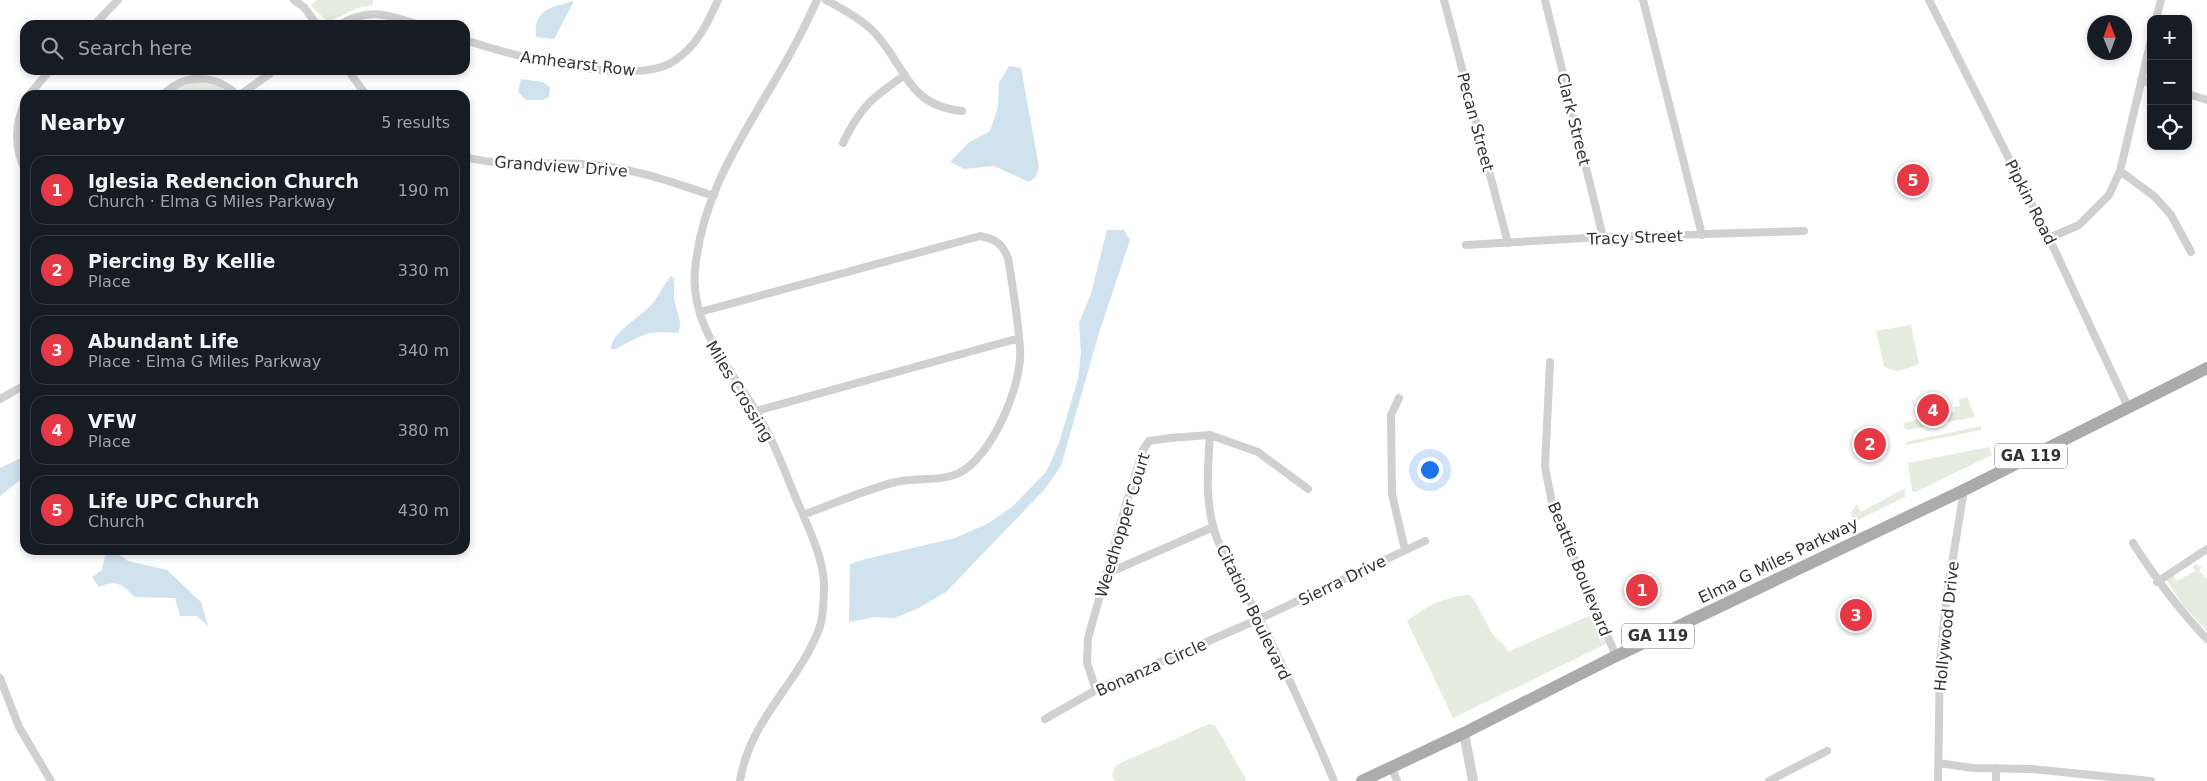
<!DOCTYPE html>
<meta charset="utf-8">
<style>
body{margin:0;font-family:"DejaVu Sans",sans-serif;background:#242831;color:#f1f3f6}
.controls{position:absolute;right:15px;top:15px;display:grid;overflow:hidden;border-radius:10px;box-shadow:0 2px 8px #0003}
.controls button{width:45px;height:45px;display:grid;place-items:center;padding:0;border:0;border-bottom:1px solid #363941;background:#171b24;color:#f1f3f6;font:25px sans-serif}
.compass{position:absolute;left:2087px;top:15px;width:45px;height:45px;border-radius:50%;background:#171b24;box-shadow:0 2px 8px #0003;rotate:359deg}
.you{position:absolute;left:1429px;top:469px;width:18px;height:18px;margin:-12px;border:4px solid #fff;border-radius:50%;background:#1a73e8;box-shadow:0 0 0 8px #1a73e833}
.badge{display:grid;place-items:center;width:32px;height:32px;border-radius:50%;background:#e63946;color:#fff;font-size:16px;font-weight:700}
.pin{position:absolute;translate:-50% -50%;border:2px solid #fff;box-shadow:0 1px 5px #0006}
.list{margin:0;padding:0;list-style:none}
h2{display:flex;justify-content:space-between;align-items:center;height:65px;margin:0;padding:0 20px;font-size:21px}
h2 small{font-size:16px;font-weight:400;color:#9ea1a6}
.list li{display:grid;grid-template-columns:32px 1fr auto;gap:15px;align-items:center;box-sizing:border-box;height:70px;margin:0 10px 10px;padding:0 10px;border:1px solid #363941;border-radius:15px}
.list b{display:block;font-size:19px;white-space:nowrap}
.list p{margin:0;font-size:16px;white-space:nowrap;color:#9ea1a6}
.list em{font-size:16px;font-style:normal;color:#9ea1a6}
.icon{flex:none;width:28px;height:28px;fill:none;stroke:currentColor;stroke-width:2;stroke-linecap:round;stroke-linejoin:round}
.map{position:relative;flex:none;width:2207px;height:781px;overflow:hidden}
.search{position:absolute;background:#171b24;box-shadow:0 2px 8px #0003;left:20px;top:20px;width:450px;height:55px;display:flex;align-items:center;gap:12px;box-sizing:border-box;padding:0 18px;border-radius:15px;color:#9ea1a6;font-size:19px}
.panel{position:absolute;background:#171b24;box-shadow:0 2px 8px #0003;left:20px;top:90px;width:450px;height:465px;border-radius:15px}
.map>svg:first-child{display:block}
.green{fill:#e6ecdf}
.water{fill:#cfe2ee}
.lines{fill:none;stroke-linecap:round;stroke-linejoin:round}
.minor{stroke:#d0d0d0;stroke-width:8}
.tertiary{stroke:#d0d0d0;stroke-width:10}
.primary{stroke:#ababab;stroke-width:12}
.labels{text-anchor:middle;stroke-width:5;stroke-linejoin:round;paint-order:stroke}
.shield{fill:#fff;stroke:#707070;stroke-width:1}
.shield-label{font-size:15px;font-weight:bold;fill:#333}
.street-label{font-size:16px;fill:#333;stroke:#fff}
</style>
<div class="map">
<svg width="2207" height="781" viewBox="0 0 2207 781">
<rect width="100%" height="100%" fill="#fff"/>
<path class="green" d="M316 0H373V5L358 8 328 22 311 6Z
M197 82 218 86 229 95H167L177 88Z
M1911 325 1919 364C1905 369 1897 375 1884 366L1876 331Z
M1967 397 1975 417 1941 423 1940 415 1955 412 1954 407 1960 406 1959 399Z
M1930 417 1932 425 1908 430 1905 429 1903 423Z
M1981 426V430L1906 445V442Z
M1989 447 1992 455 1915 492 1912 491 1908 463Z
M1905 488V497L1854 522 1851 513 1857 504 1861 512Z
M2195 564 2202 567 2199 571 2207 579V631L2183 605 2167 581 2172 574 2177 581 2195 571 2193 567Z
M1470 595C1481 608 1485 624 1495 637 1500 642 1505 645 1508 652L1595 613 1606 644 1453 718 1407 621C1429 605 1442 597 1470 595Z
M1209 724 1215 725 1247 781H1115L1112 775 1116 765Z"/>
<path class="water" d="M574 1 554 39 536 37C533 9 552 7 574 1Z
M1009 66 1021 68 1039 167 1035 178 1029 182 994 166 964 169 950 162 968 143 990 131 998 107 999 83Z
M521 79 543 82 550 87 549 97 543 100H526L518 92Z
M1107 230H1124L1130 240 1099 333 1061 466 1044 490 946 592 917 609 894 618 875 617 849 622 850 564 862 560 955 538 987 524 1012 507 1046 472 1059 443 1078 379 1081 353 1079 323 1091 294Z
M671 276 673 277C675 284 674 290 674 297 675 310 684 321 678 333 647 330 642 335 616 349H611C611 333 639 318 650 306 659 297 663 285 671 276Z
M25 456V476L0 496V468Z
M115 552 128 561 167 570 201 602 208 626 197 616H180L175 598 135 597C121 585 118 579 99 587L92 577 102 570 105 556Z"/>
<g class="lines">
<path class="minor" d="M294 0 304 7 317 25
M826 0C843 9 861 19 874 32 907 67 906 105 962 111
M1444 0 1508 243
M1545 0 1603 237
M1643 0 1702 235
M1929 0 2049 238 2128 407
M2156 19 2161 0
M94 25 118 0
M340 25C367 7 391 15 419 25
M465 40C510 55 635 88 674 61 696 47 708 23 718 0
M348 70 366 95
M2141 80 2151 83
M2188 94 2207 100
M29 95 50 70
M163 95C185 73 216 74 237 95
M240 95 275 70
M25 103C14 124 15 150 25 170
M843 143C860 107 873 97 905 75
M465 157C507 168 552 161 595 165 636 169 674 183 714 196
M2120 171 2154 196 2171 215 2191 252
M2049 238 2079 225 2109 195 2120 171 2151 40
M1466 245 1603 237 1804 231
M700 312 980 236C995 239 1002 243 1008 258 1013 288 1018 318 1020 348 1023 384 992 457 959 473 940 482 916 477 896 482 864 490 833 504 803 515
M1550 362 1545 467 1553 508 1616 656
M1399 398 1391 415 1392 494 1405 550
M0 399 25 385
M756 411 1019 338
M1210 435C1208 466 1205 496 1213 526 1222 559 1244 588 1259 618 1286 671 1311 726 1334 781
M2133 543C2156 579 2177 608 2207 639
M1106 574 1213 527
M2157 582 2207 549
M0 678 19 727 51 781
M1096 690 1087 663 1088 638 1126 504 1143 450 1149 441 1170 438 1210 435 1258 452 1308 489
M1045 719 1096 690 1259 619 1425 541
M1939 763 1973 768 2031 769 2151 781
M1391 766 1397 781
M1996 768V781
M740 781C750 718 798 685 819 629 824 616 824 596 824 582 822 553 806 523 795 496 783 467 772 437 755 410 729 366 690 326 695 270 703 180 759 115 798 39 805 26 811 13 817 0
M1769 781 1827 751
M1938 781 1940 662 1947 594 1964 490"/>
<path class="tertiary" d="M1464 733 1473 781"/>
<path class="primary" d="M1362 781 1464 733 1616 656 1964 490 2207 368"/>
</g>
<g class="labels">
<g class="shield">
<rect x="1995" y="443.5" width="72" height="25" rx="4"/>
<rect x="1622" y="623.5" width="72" height="25" rx="4"/>
</g>
<g class="shield-label">
<text x="2031" y="461">GA 119</text>
<text x="1658" y="641">GA 119</text>
</g>
<g class="street-label">
<text transform="translate(578 63) rotate(7)" y="6">Amhearst Row</text>
<text transform="translate(1574 119) rotate(76)" y="6">Clark Street</text>
<text transform="translate(1476 122) rotate(75)" y="6">Pecan Street</text>
<text transform="translate(561 166) rotate(4)" y="6">Grandview Drive</text>
<text transform="translate(2031 202) rotate(63)" y="6">Pipkin Road</text>
<text transform="translate(1635 237) rotate(-2)" y="6">Tracy Street</text>
<text transform="translate(740 391) rotate(59)" y="6">Miles Crossing</text>
<text transform="translate(1122 525) rotate(-73)" y="6">Weedhopper Court</text>
<text transform="translate(1778 560) rotate(-26)" y="6">Elma G Miles Parkway</text>
<text transform="translate(1580 569) rotate(68)" y="6">Beattie Boulevard</text>
<text transform="translate(1342 580) rotate(-26)" y="6">Sierra Drive</text>
<text transform="translate(1254 612) rotate(64)" y="6">Citation Boulevard</text>
<text transform="translate(1946 626) rotate(-84)" y="6">Hollywood Drive</text>
<text transform="translate(1151 667) rotate(-24)" y="6">Bonanza Circle</text>
</g>
</g>
</svg>
<div class="controls">
<button>+</button>
<button>−</button>
<button><svg class="icon" aria-label="locate" viewBox="0 0 24 24"><circle cx="12" cy="12" r="6"/><path d="M12 2v4M12 18v4M2 12h4M18 12h4"/></svg></button>
</div>
<svg class="compass" viewBox="-18 -18 36 36"><path d="M0-13l5 13h-10z" fill="#e53935"/><path d="M0 13l5-13h-10z" fill="#9ea1a6"/></svg>
<div class="you"></div>
<div class="pin badge" style="left:1642px;top:590px">1</div>
<div class="pin badge" style="left:1870px;top:444px">2</div>
<div class="pin badge" style="left:1856px;top:615px">3</div>
<div class="pin badge" style="left:1933px;top:410px">4</div>
<div class="pin badge" style="left:1913px;top:180px">5</div>
<div class="search"><svg class="icon" aria-label="search" viewBox="0 0 24 24"><circle cx="10" cy="10" r="6"/><path d="M15 15l6 6"/></svg>Search here</div>
<section class="panel">
<h2>Nearby<small>5 results</small></h2>
<ul class="list">
<li><span class="badge">1</span><div><b>Iglesia Redencion Church</b><p>Church · Elma G Miles Parkway</p></div><em>190 m</em></li>
<li><span class="badge">2</span><div><b>Piercing By Kellie</b><p>Place</p></div><em>330 m</em></li>
<li><span class="badge">3</span><div><b>Abundant Life</b><p>Place · Elma G Miles Parkway</p></div><em>340 m</em></li>
<li><span class="badge">4</span><div><b>VFW</b><p>Place</p></div><em>380 m</em></li>
<li><span class="badge">5</span><div><b>Life UPC Church</b><p>Church</p></div><em>430 m</em></li>
</ul>
</section>
</div>
